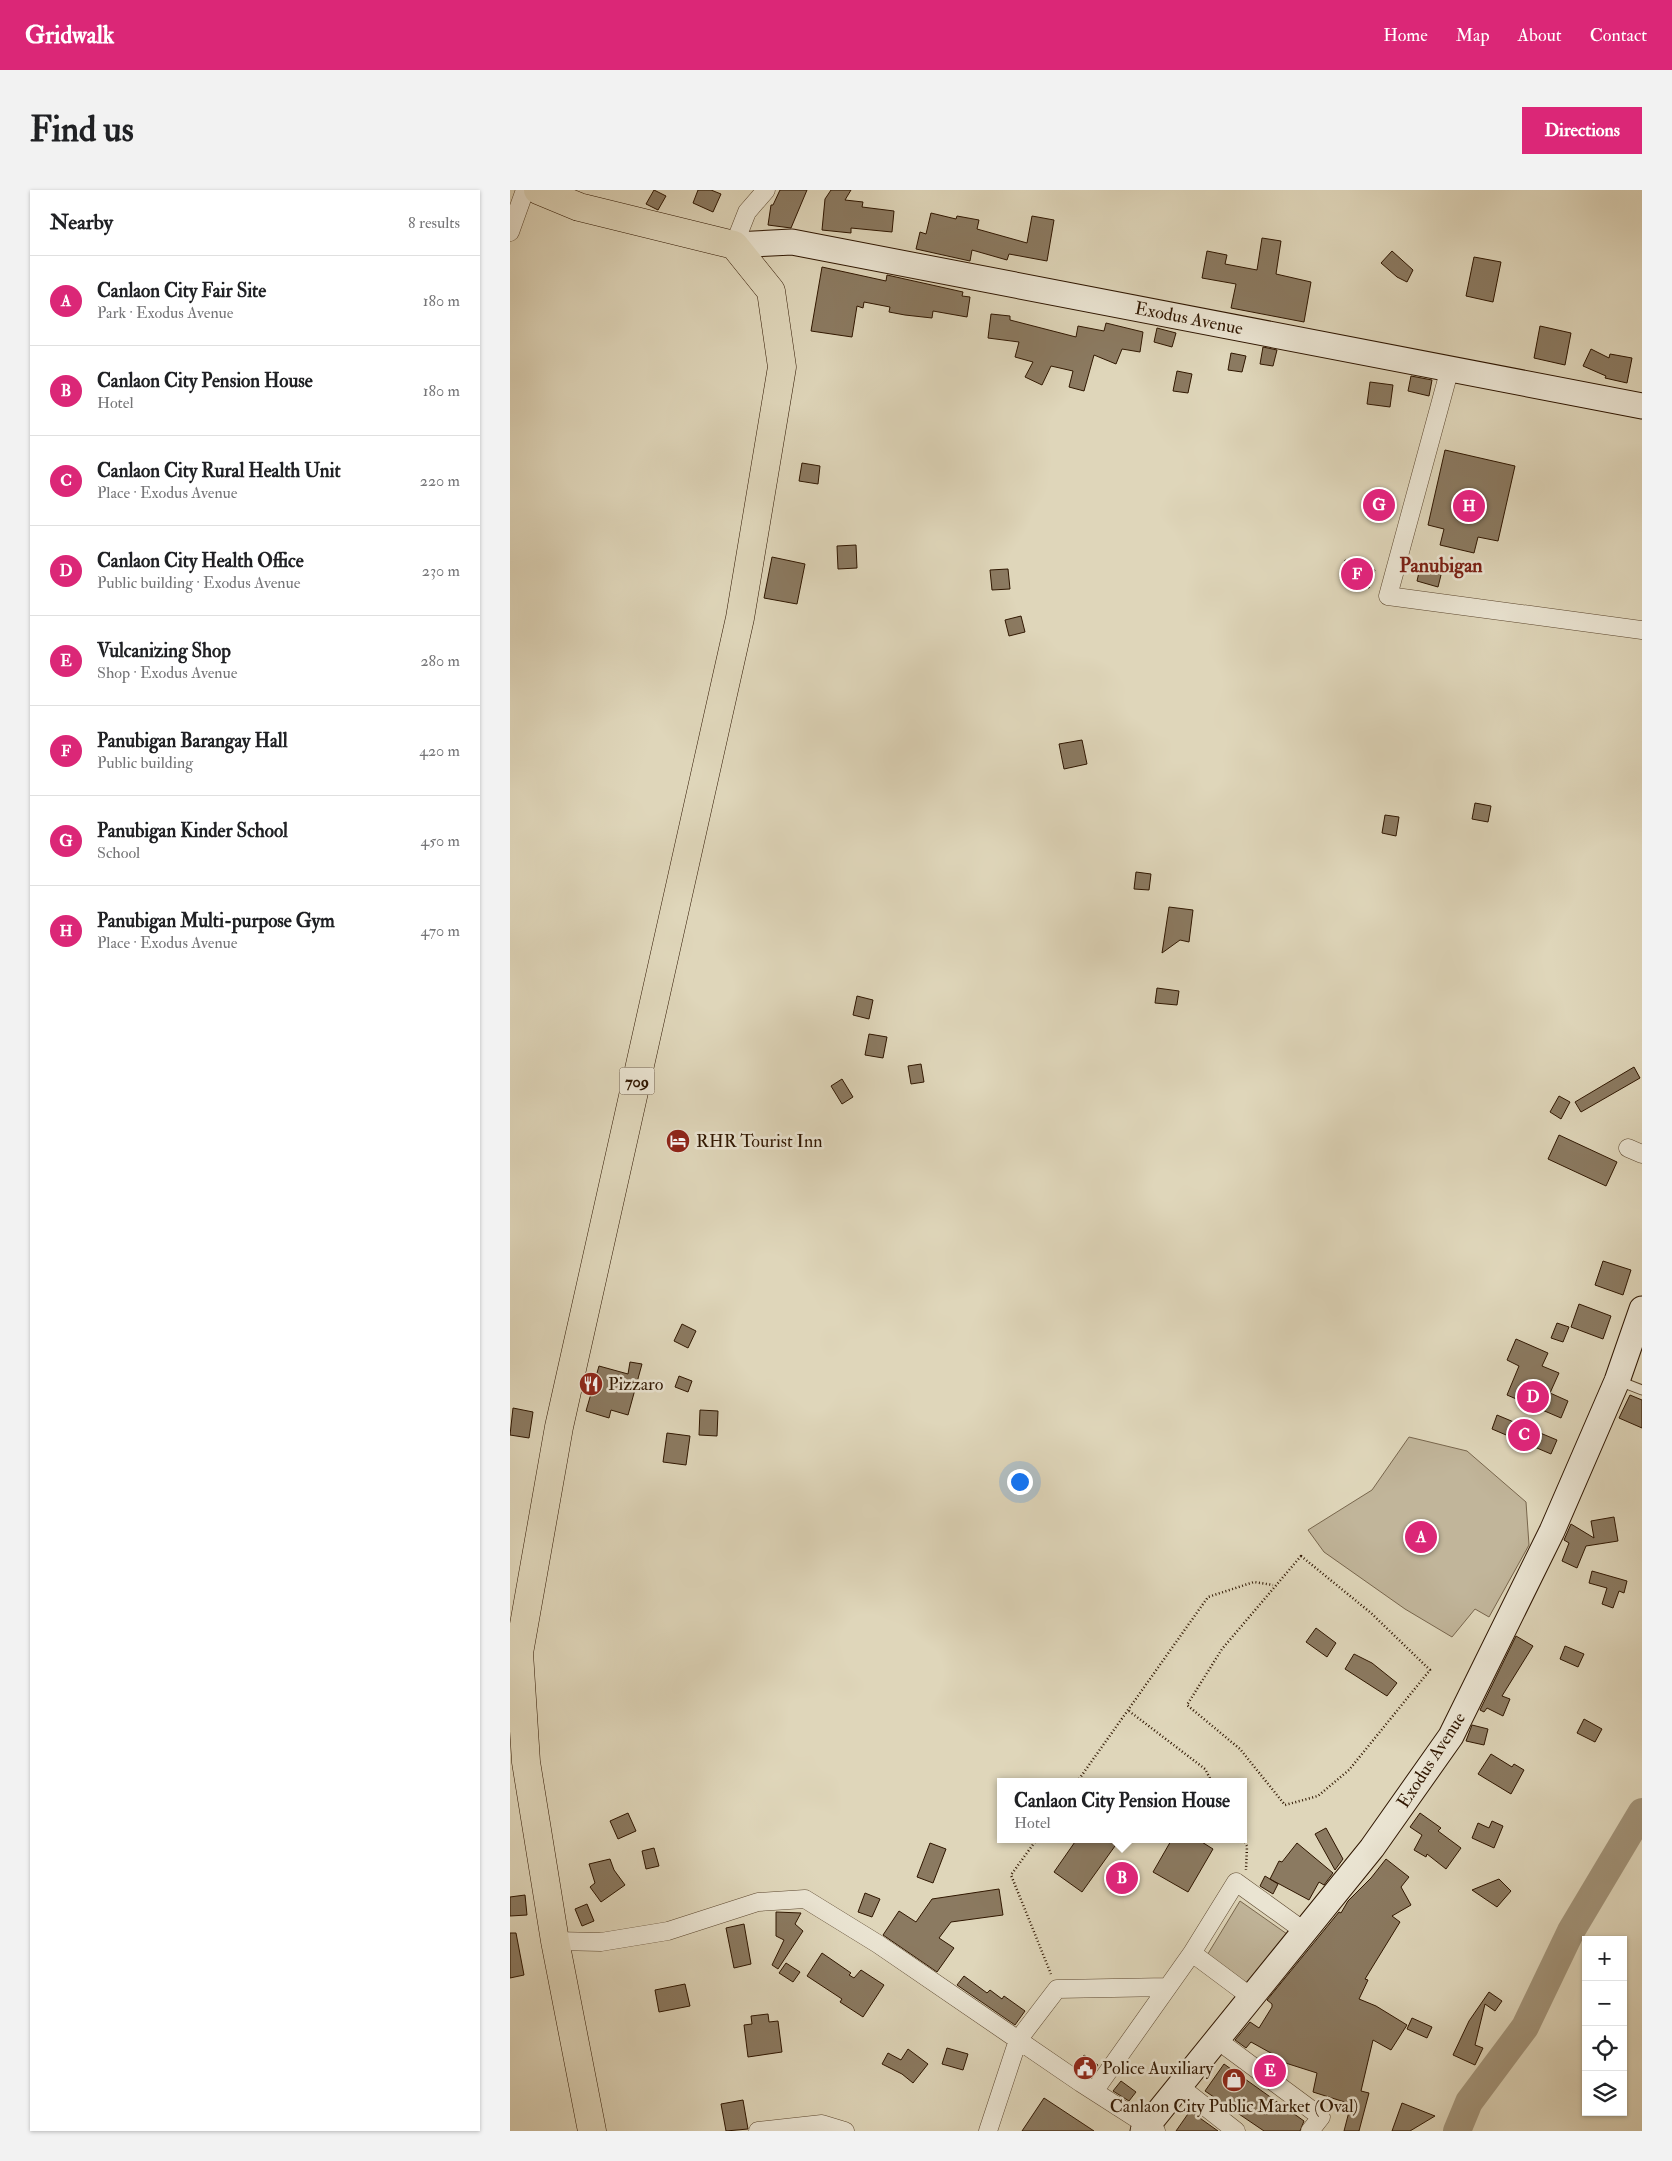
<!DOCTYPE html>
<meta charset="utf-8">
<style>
body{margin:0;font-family:"IM FELL Double Pica",serif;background:#f2f2f2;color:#202124}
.controls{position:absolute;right:15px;bottom:15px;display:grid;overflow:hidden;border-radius:0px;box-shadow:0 1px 4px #0004}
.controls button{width:45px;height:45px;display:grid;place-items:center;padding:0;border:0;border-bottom:1px solid #e0e0e0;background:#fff;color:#202124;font:25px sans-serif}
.you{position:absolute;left:509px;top:1291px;width:18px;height:18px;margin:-12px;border:4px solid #fff;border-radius:50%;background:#1a73e8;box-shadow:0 0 0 8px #1a73e833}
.badge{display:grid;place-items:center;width:32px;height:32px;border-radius:50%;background:#db2777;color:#fff;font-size:16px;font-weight:700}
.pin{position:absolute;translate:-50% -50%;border:2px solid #fff;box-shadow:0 1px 5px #0006}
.popup{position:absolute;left:487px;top:1588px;width:250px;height:65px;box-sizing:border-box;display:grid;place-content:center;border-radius:0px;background:#fff;filter:drop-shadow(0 1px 4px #0005);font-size:16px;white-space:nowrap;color:#757577}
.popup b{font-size:19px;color:#202124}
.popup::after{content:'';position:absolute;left:50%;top:100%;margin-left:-10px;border:10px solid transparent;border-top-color:#fff}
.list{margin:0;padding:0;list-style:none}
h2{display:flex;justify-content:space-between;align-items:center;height:65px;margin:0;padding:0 20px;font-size:21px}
h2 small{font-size:16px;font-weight:400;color:#757577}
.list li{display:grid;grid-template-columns:32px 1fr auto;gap:15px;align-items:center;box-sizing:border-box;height:90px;padding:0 20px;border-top:1px solid #e0e0e0}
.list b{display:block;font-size:19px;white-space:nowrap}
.list p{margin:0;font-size:16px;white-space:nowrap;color:#757577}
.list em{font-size:16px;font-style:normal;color:#757577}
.icon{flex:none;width:28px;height:28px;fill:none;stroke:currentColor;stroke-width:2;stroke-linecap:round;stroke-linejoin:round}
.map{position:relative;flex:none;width:1132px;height:1941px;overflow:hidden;border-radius:0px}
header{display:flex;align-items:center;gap:30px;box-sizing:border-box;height:70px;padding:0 25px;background:#db2777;color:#fff}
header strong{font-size:24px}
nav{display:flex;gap:28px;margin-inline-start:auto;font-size:18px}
.intro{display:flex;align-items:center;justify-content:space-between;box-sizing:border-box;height:120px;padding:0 30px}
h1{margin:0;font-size:35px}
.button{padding:12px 22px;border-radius:0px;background:#db2777;color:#fff;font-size:18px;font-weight:700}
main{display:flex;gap:30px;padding:0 30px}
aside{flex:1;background:#fff;border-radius:0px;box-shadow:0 1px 4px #0004}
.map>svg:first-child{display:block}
.green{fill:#c1b59a;stroke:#78664d}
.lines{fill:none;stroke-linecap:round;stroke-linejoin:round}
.river{stroke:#a3957b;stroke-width:28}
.building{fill:#8b7a61;stroke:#2f1600}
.lane-casing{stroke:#5b462e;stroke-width:11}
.street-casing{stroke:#5b462e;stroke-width:19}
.secondary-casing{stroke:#2f1600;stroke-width:27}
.primary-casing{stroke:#2f1600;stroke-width:29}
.path{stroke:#2f1600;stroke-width:2.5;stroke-dasharray:1 2.5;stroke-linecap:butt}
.lane{stroke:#eae4d2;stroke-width:9}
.street{stroke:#eae4d2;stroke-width:18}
.secondary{stroke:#eae4d2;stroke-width:25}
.primary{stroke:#dfd6ba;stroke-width:28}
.labels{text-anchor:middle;stroke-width:5;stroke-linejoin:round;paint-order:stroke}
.shield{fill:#eae4d2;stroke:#67543f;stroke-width:1}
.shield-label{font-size:16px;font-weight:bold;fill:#2f1600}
.street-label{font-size:18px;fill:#2f1600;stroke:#eae4d2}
.poi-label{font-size:18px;fill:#2f1600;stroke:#eae4d2;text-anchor:start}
.quarter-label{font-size:20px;font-weight:bold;fill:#7a1f14;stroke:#eae4d2}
</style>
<header>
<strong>Gridwalk</strong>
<nav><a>Home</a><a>Map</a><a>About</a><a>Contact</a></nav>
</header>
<div class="intro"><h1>Find us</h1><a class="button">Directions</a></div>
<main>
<aside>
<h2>Nearby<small>8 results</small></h2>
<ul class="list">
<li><span class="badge">A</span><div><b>Canlaon City Fair Site</b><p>Park · Exodus Avenue</p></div><em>180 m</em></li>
<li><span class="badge">B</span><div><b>Canlaon City Pension House</b><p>Hotel</p></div><em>180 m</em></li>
<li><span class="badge">C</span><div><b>Canlaon City Rural Health Unit</b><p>Place · Exodus Avenue</p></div><em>220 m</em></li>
<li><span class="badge">D</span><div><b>Canlaon City Health Office</b><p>Public building · Exodus Avenue</p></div><em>230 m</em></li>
<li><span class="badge">E</span><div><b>Vulcanizing Shop</b><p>Shop · Exodus Avenue</p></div><em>280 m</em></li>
<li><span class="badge">F</span><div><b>Panubigan Barangay Hall</b><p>Public building</p></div><em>420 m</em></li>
<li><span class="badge">G</span><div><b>Panubigan Kinder School</b><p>School</p></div><em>450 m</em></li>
<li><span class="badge">H</span><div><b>Panubigan Multi-purpose Gym</b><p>Place · Exodus Avenue</p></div><em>470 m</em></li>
</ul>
</aside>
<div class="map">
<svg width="1132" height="1941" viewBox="0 0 1132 1941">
<rect width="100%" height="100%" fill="#dfd6ba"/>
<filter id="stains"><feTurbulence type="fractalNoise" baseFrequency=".004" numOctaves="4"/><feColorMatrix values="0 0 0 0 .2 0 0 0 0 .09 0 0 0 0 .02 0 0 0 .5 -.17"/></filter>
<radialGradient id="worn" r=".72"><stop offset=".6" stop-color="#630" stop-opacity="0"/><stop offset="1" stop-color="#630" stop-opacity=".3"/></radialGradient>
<path class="green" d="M899 1247 957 1261 1016 1312 1019 1355 979 1427 965 1419 942 1447 895 1419 814 1362 798 1340 862 1300Z
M730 1711 777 1744 734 1797 696 1767Z"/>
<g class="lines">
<path class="river" d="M947 1941 959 1912 1015 1837 1061 1741 1132 1622"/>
</g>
<path class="building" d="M144 0 156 6 148 20 136 14Z
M188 0H201L211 4 203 22 183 13Z
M270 0H297L281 38 258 35 261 15H263Z
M321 0H341L335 10 353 12 352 17 384 21 382 42 341 38V43L312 40 315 9Z
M421 23 446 29 447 26 469 30 467 39 517 53 522 26 544 30 537 71 499 64 497 70 462 60 460 71 406 59 410 42 416 44Z
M752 48 771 51 766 84 801 92 794 132 721 118 726 94 692 88 697 61 717 65 715 74 747 80Z
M882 61 903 80 897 92 887 87 871 73Z
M964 67 991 72 983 112 956 106Z
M312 77 376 91 377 85 453 102 452 106 460 107 457 127 423 121 422 128 395 125 379 122 380 117 354 112 353 118 347 116 342 147 301 141Z
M481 124 500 126V130L566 147 568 136 594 141 596 133 633 142 630 162 612 159 606 174 584 165 574 201 559 197 563 181 541 176 532 195 515 187 523 172 505 167 509 152 478 148Z
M1030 136 1061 143 1055 175 1024 168Z
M647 138 666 143 662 157 644 152Z
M753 157 767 160 763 176 750 174Z
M1081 159 1099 168 1100 164 1122 168 1117 193 1095 188 1096 186 1073 176Z
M721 163 736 166 732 182 718 180Z
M667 181 682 184 678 203 663 201Z
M901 186 922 190 919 206 898 201Z
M860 192 883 195 880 217 857 214Z
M935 260 1005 276 988 351 968 347 964 363 930 355 934 339 918 335Z
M292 273 310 276 308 294 289 291Z
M346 355 347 378 328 379 327 356Z
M262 367 295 374 287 414 254 408Z
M835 370 865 380 859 398 830 388Z
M910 378 931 385 928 397 907 391Z
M498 379 500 399 482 400 480 380Z
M511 426 515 442 499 446 495 430Z
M572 550 577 574 554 579 549 554Z
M965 613 981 616 978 632 962 629Z
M875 625 889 627 886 646 872 643Z
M626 682 641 684 639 700 624 699Z
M659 717 683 720 679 752 670 750 652 763Z
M647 798 669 801 667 815 645 813Z
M347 806 363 810 359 829 343 825Z
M359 844 377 847 373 868 355 865Z
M411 874 414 892 401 894 398 876Z
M1124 877 1130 888 1071 922 1065 912Z
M332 889 343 907 332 914 321 896Z
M1049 906 1060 912 1051 929 1040 922Z
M1049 945 1107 972 1096 996 1038 969Z
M1093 1071 1121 1080 1113 1105 1085 1095Z
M1069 1114 1101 1126 1093 1149 1061 1137Z
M1047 1133 1059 1137 1053 1152 1041 1148Z
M172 1134 186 1141 178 1158 164 1151Z
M1006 1149 1038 1163 1032 1176 1049 1183 1040 1203 1058 1211 1051 1228 997 1205 1009 1176 997 1170Z
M120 1172 132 1174 118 1225 101 1220 99 1228 76 1221 89 1176 118 1184Z
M169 1186 182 1191 178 1202 165 1197Z
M1120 1205 1132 1210V1238L1109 1228Z
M3 1218 23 1222 19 1248 0 1245Z
M190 1220 208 1221 207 1246 189 1245Z
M987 1225 1047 1250 1041 1264 982 1239Z
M157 1243 180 1246 176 1275 153 1272Z
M1104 1327 1108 1351 1076 1356 1067 1378 1052 1371 1059 1353 1054 1350 1061 1334 1084 1348 1081 1331Z
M1082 1381 1117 1391 1114 1403 1109 1401 1103 1418 1092 1414 1097 1398 1079 1393Z
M806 1438 826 1453 817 1467 796 1452Z
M1006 1446 1023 1456 992 1506 1000 1509 993 1526 977 1518 974 1522 970 1520Z
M1055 1456 1074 1464 1068 1477 1050 1469Z
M844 1464 862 1473 887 1493 877 1506 835 1479Z
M1074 1529 1092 1539 1085 1552 1067 1543Z
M962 1535 978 1539 974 1555 956 1551Z
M981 1564 1002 1577 1004 1574 1014 1580 1001 1604 968 1584Z
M118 1623 126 1641 108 1649 100 1631Z
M910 1623 931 1638 928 1641 951 1658 936 1679 917 1664 916 1667 904 1660 912 1645 900 1637Z
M982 1631 993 1636 984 1658 962 1648 968 1633 979 1638Z
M816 1638 833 1669 825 1680 805 1644Z
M567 1649H610L572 1702 544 1682Z
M662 1649H687L703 1659 678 1702 643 1682Z
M420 1653 436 1659 423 1693 407 1687Z
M787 1653 823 1683 814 1695 809 1692 799 1710 760 1689 769 1671 772 1672Z
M144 1658 149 1676 136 1679 132 1661Z
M100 1669 104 1680 115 1695 91 1712 80 1697 85 1693 79 1674Z
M876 1669 899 1687 891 1697 901 1715 882 1726 890 1732 855 1789 858 1790 849 1809 866 1816 897 1835 881 1860 863 1850 851 1901 859 1903 849 1941H834L841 1914 803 1902 807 1883 766 1870 768 1867 741 1852 736 1858 725 1850 740 1832 749 1838 762 1817V1814L757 1810 829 1722 831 1723 838 1711 861 1688Z
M755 1686 768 1694 763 1704 750 1696Z
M989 1689 1001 1701 987 1717 962 1700Z
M489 1699 493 1725 441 1732 429 1748 444 1758 427 1782 373 1745 389 1721 406 1732 422 1709Z
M355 1703 370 1709 362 1727 348 1722Z
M15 1705 17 1725 0 1726V1707Z
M77 1714 84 1731 72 1736 65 1719Z
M266 1722 291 1723 285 1734 293 1741 268 1779 262 1775 274 1750 266 1746Z
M234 1734 241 1774 224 1778 216 1738Z
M0 1743H6L14 1785 0 1788Z
M312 1763 341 1783 339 1785 344 1788 351 1780 374 1795 353 1827 330 1812 332 1809 297 1786Z
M276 1773 290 1782 283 1792 269 1783Z
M454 1786 477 1803 480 1800 492 1809 494 1806 515 1821 505 1835 447 1795Z
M175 1794 180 1816 149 1822 145 1800Z
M979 1802 992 1811 985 1821 975 1814 965 1855 973 1858 965 1875 943 1865 959 1831Z
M258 1824 259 1832 268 1831 272 1862 238 1867 234 1835 242 1834 241 1826Z
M902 1828 922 1837 917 1848 897 1839Z
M437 1858 458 1864 453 1880 432 1874Z
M398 1859 418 1874 403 1893 392 1884 372 1874 378 1863 391 1870Z
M574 1865 588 1875 580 1886 565 1876Z
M714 1874 794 1931 790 1941H754L695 1901Z
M611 1891 626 1902 619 1911 603 1901Z
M534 1908 584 1941H512Z
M233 1910 238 1939 216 1941 211 1914Z
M892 1913 925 1926 900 1941H882Z
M680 1921 708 1941H666Z"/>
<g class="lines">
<g class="lane-casing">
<path id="lane" d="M1109 1191 1132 1200"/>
</g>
<g class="street-casing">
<path id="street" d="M0 42 15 0
M224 55 237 22 256 0
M940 178 878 406 1132 440
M1118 958 1132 964
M45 1751 91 1752 158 1741 248 1712 295 1709 368 1754 571 1893 646 1941
M682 1763 741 1807
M706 1849 811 1927 800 1941
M669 1896 726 1941
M585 1900 682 1763 726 1692 794 1741
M248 1941 312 1934 335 1941
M478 1941 508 1850 547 1799 658 1797"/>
</g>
<g class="secondary-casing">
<path id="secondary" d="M224 55 282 52 1132 216
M633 1941 862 1658 941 1546 1042 1341 1107 1191 1132 1119"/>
</g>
<g class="primary-casing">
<path id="primary" d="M28 0 69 17 224 55 261 101 272 177 230 428 49 1237 9 1463 16 1572 45 1751 82 1941"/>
</g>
<path class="path" d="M791 1366 861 1423 920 1480 839 1580 808 1606 775 1615 730 1559 677 1515 712 1459Z
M619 1521 695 1579 702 1592
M567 1592 698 1407 744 1392 763 1395
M527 1649 501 1685 541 1784
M733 1649 737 1656 736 1680"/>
<use href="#lane" class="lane"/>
<use href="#street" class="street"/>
<use href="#secondary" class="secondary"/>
<use href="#primary" class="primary"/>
</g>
<defs>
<g id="hotel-disc" transform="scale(1.25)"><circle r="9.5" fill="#8f2418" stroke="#eae4d2"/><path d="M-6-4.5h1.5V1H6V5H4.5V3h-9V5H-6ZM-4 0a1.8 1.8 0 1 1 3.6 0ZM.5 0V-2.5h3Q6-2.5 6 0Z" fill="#fff"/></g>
<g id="restaurant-disc" transform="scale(1.25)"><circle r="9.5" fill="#8f2418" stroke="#eae4d2"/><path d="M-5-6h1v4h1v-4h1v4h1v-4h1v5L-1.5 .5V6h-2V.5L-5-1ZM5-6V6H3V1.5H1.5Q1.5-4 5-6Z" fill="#fff"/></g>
<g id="civic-disc" transform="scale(1.25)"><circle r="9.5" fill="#8f2418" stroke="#eae4d2"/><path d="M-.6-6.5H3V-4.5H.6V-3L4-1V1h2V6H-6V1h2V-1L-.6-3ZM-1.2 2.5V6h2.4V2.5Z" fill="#fff"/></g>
<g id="shop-disc" transform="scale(1.25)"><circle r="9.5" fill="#8f2418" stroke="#eae4d2"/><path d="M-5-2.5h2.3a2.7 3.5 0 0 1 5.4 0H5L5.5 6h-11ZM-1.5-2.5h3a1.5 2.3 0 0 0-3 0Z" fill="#fff"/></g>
</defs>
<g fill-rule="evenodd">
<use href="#hotel-disc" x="168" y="951"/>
<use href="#restaurant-disc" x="81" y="1194"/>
<use href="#civic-disc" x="575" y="1878"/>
<use href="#shop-disc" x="724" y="1890"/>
</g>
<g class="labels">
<rect class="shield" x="109.5" y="877.5" width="35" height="27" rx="4"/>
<g class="shield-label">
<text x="127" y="897">709</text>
</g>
<g class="street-label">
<text transform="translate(679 128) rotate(11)" y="6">Exodus Avenue</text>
<text transform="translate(921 1570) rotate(-57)" y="6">Exodus Avenue</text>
</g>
<g class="poi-label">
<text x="186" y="957">RHR Tourist Inn</text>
<text x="98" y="1200">Pizzaro</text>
<text x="592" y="1884">Police Auxiliary</text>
<text x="724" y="1922" text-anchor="middle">Canlaon City Public Market (Oval)</text>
</g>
<g class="quarter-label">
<text x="931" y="382">Panubigan</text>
</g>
</g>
<rect width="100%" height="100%" filter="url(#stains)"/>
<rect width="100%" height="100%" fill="url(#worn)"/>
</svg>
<div class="controls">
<button>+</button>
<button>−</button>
<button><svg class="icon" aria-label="locate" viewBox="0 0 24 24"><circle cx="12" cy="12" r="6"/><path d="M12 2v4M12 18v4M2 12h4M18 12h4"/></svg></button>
<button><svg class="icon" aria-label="layers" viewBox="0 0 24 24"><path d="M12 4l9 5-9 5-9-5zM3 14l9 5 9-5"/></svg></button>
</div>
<div class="you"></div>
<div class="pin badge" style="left:911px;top:1347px">A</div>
<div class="pin badge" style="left:612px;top:1688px">B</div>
<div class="popup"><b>Canlaon City Pension House</b>Hotel</div>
<div class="pin badge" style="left:1014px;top:1245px">C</div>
<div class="pin badge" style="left:1023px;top:1207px">D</div>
<div class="pin badge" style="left:760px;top:1881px">E</div>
<div class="pin badge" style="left:847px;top:384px">F</div>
<div class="pin badge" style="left:869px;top:315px">G</div>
<div class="pin badge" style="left:959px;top:316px">H</div>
</div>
</main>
